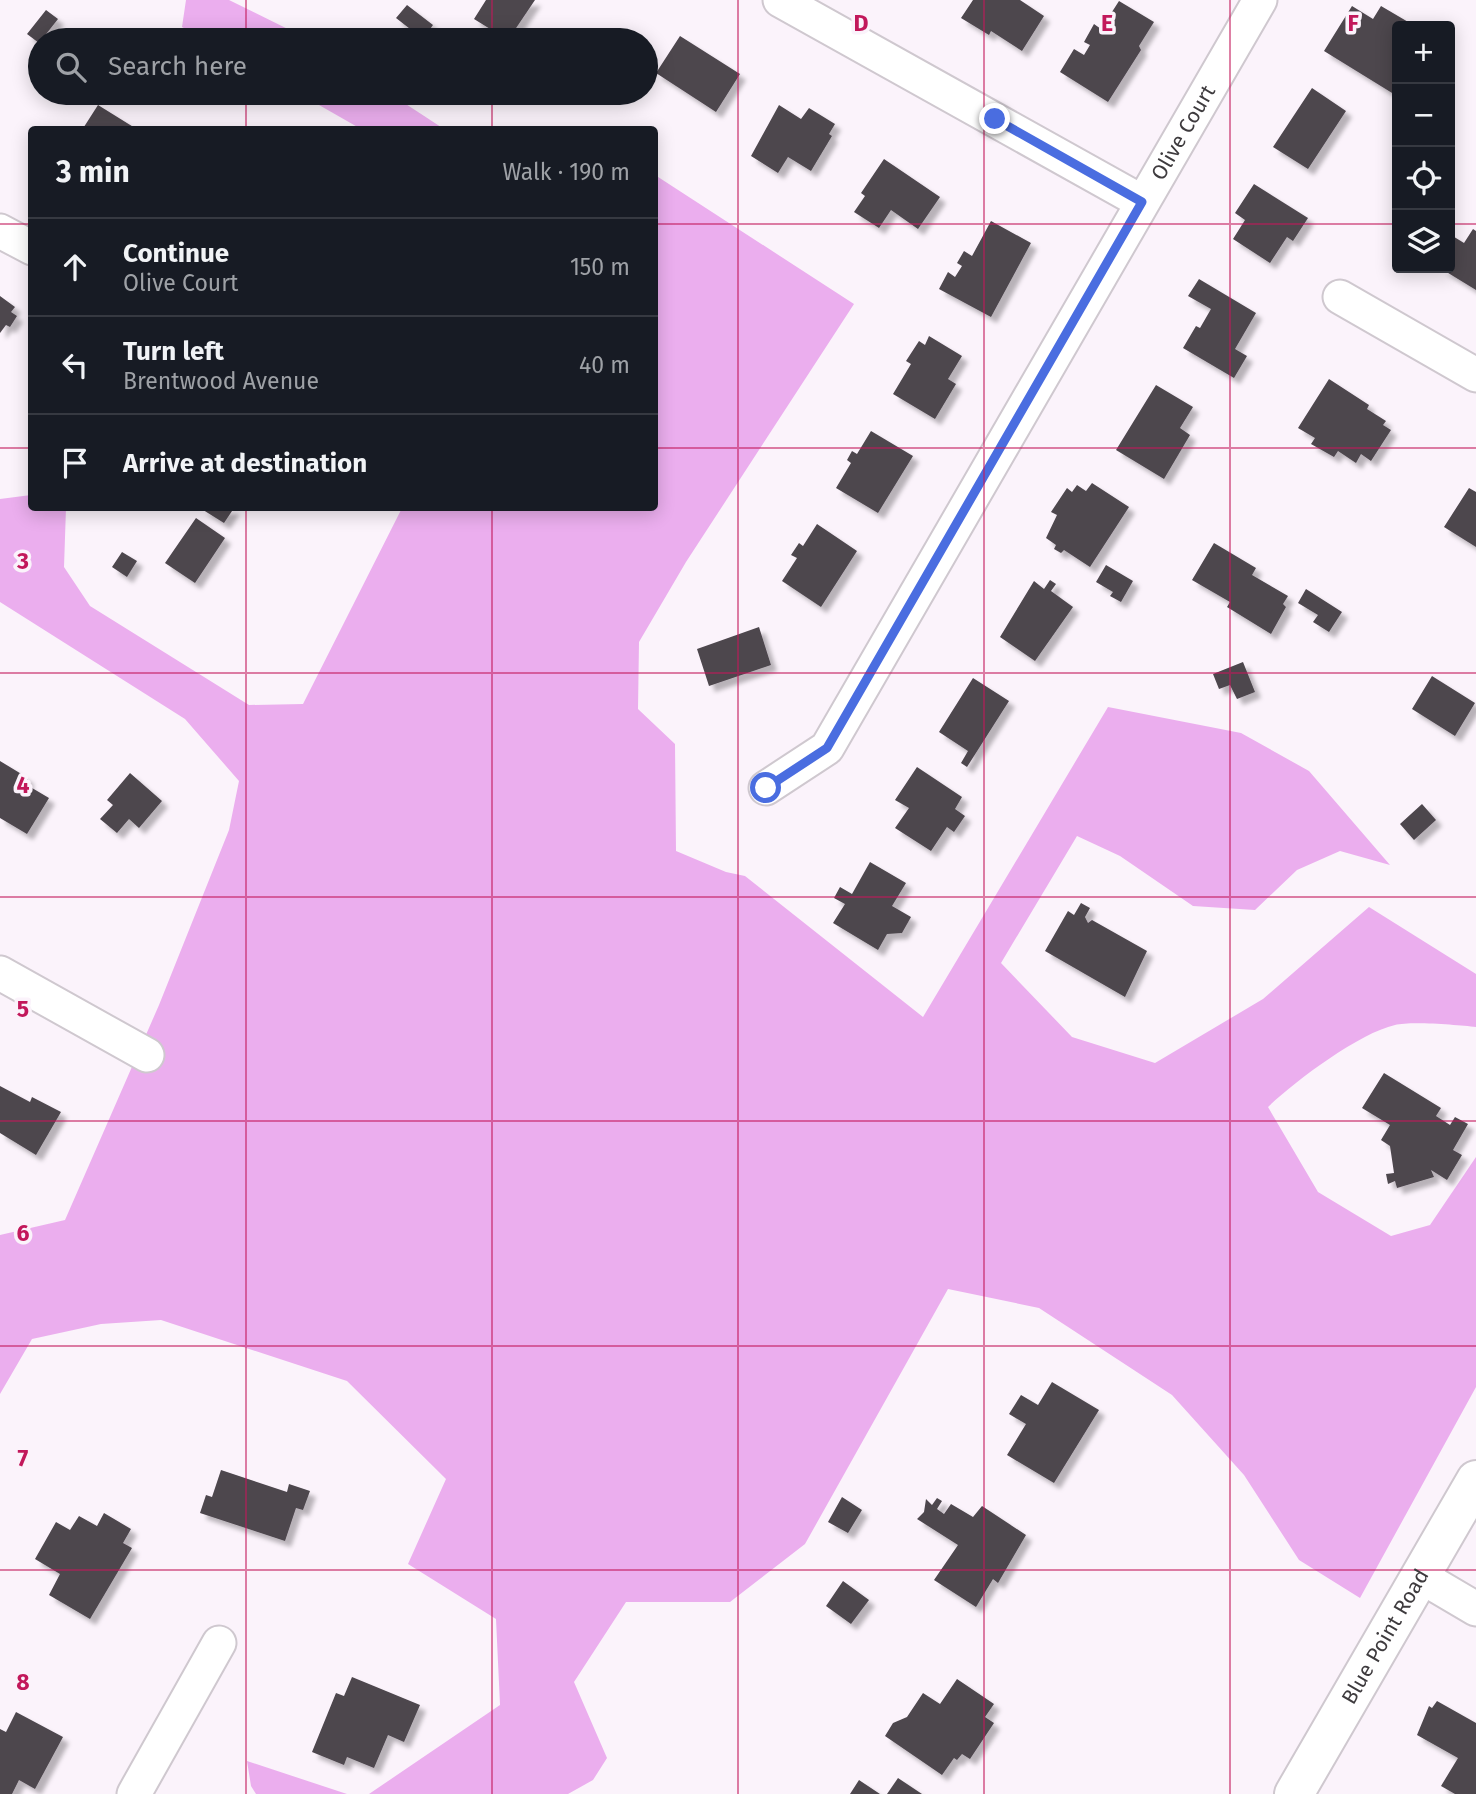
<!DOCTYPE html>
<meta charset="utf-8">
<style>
body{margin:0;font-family:"Fira Sans",sans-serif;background:#242831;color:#f1f3f6}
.controls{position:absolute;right:21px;top:21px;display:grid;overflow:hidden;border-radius:7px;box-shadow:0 4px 18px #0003}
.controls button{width:63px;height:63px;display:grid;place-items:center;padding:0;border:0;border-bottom:2px solid #363941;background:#171b24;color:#f1f3f6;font:35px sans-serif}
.stop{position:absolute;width:21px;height:21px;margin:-16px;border:5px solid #4a6de0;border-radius:50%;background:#fff}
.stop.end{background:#4a6de0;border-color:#fff;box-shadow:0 2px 7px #0008}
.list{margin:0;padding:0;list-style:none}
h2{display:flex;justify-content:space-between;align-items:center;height:91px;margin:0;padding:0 28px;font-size:30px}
h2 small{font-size:23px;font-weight:400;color:#9ea1a6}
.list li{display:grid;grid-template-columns:46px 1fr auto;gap:21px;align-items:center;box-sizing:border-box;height:98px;padding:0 28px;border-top:2px solid #363941}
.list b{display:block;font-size:26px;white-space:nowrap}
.list p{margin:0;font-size:23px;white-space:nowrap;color:#9ea1a6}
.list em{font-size:23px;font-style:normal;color:#9ea1a6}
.icon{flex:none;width:38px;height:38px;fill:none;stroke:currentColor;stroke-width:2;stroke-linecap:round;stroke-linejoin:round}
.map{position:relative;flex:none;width:1476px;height:1794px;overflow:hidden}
.search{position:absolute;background:#171b24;box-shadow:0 4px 18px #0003;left:28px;top:28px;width:630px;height:77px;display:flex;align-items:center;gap:18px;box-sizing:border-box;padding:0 24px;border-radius:38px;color:#9ea1a6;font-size:26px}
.panel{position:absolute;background:#171b24;box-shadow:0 4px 18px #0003;left:28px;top:126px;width:630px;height:385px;border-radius:7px}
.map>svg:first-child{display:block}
.green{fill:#ebaeee}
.building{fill:#4d464d;filter:url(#shadow)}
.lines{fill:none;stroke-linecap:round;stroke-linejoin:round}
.street-casing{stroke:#cfc8cf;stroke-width:37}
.secondary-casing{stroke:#cfc8cf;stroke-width:42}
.street{stroke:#fff;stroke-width:33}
.secondary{stroke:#fff;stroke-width:38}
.route{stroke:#4a6de0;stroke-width:9}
.grid{fill:none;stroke:#c2185b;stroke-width:2;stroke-opacity:0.55}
.labels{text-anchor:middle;stroke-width:7;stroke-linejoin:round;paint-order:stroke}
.street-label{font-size:21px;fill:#3e3b3e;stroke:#fbf3fb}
.grid-label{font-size:23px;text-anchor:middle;font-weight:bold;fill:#c2185b;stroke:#fbf3fb;stroke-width:7;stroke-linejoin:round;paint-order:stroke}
</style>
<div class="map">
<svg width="1476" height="1794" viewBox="0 0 1476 1794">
<defs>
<filter id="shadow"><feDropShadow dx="6" dy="6" stdDeviation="2" flood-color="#0004"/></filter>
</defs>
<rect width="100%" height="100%" fill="#fbf3fb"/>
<path class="green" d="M186 0H229L310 40H205L182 27Z
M298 93H389L444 129H361Z
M655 175 854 304 686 562 639 642 638 709 675 744 676 851 726 872 745 876 923 1017 1108 707 1241 733 1309 771 1390 865 1340 851 1297 870 1255 910 1193 906 1120 856 1077 836 1001 963 1072 1037 1155 1063 1263 999 1369 907 1476 974V1027C1458 1025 1411 1021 1395 1025 1359 1033 1294 1082 1268 1107L1318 1192 1391 1236 1430 1225 1476 1157V1387L1360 1598 1299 1560 1244 1475 1172 1395 1039 1308 948 1289 805 1544 730 1602H626L574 1682 607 1758 593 1780 568 1794H369L500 1705 496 1619 408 1564 446 1479 347 1381 161 1320 101 1324 32 1339 0 1394V1235L65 1220 159 1005 229 830 239 781 185 719 0 602V499L31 495 32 508H66L64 567 90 606 249 705 303 704 402 508H654Z
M247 1761 347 1794H256L251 1786Z"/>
<path class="building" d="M486 0H535L508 40 474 19Z
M973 0H1020L1044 16 1022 51 991 31 989 35 961 18Z
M1119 1 1154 22 1139 46 1141 50 1108 102 1060 72 1074 49 1084 55 1090 45 1084 42 1094 24 1101 29Z
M407 5 433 25 423 39 396 18Z
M1352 6 1373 19 1381 6 1415 26H1397V96L1324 51Z
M46 10 58 19 39 43 27 34Z
M680 36 740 74 716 112 656 73Z
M1312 88 1346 111 1308 169 1273 147Z
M98 105 135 128 134 130H82Z
M779 105 801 119 809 108 835 124 829 134 832 136 811 171 788 157 778 173 751 156Z
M884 159 940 197 918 229 891 210 879 228 854 212 865 196 861 193Z
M1254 184 1308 218 1293 241 1287 237 1270 263 1233 239 1245 220 1235 213Z
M991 221 1031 243 991 317 939 289 948 272 955 277 962 266 957 263 964 251 972 256Z
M1473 229 1476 231V290L1440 268H1450L1451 235 1464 243Z
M1199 279 1256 313 1235 349 1247 356 1234 378 1183 348 1196 326 1200 328 1211 309 1188 296Z
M0 296 15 307 11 312 17 316 10 327 6 325 0 333Z
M929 336 962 356 948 379 956 384 935 419 893 394 911 364 906 361 919 341 925 345Z
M1329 379 1369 405 1367 409 1386 421 1383 425 1391 430 1371 461 1361 454 1356 463 1338 451 1334 457 1311 444 1315 438 1298 428Z
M1156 385 1193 407 1180 428 1190 435 1164 479 1116 450Z
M871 431 913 456 878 513 836 488 851 463 847 460 852 451 857 454Z
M1092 483 1129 507 1090 567 1064 550 1061 553 1054 549 1056 545 1046 538 1057 515 1051 512 1067 488 1072 492 1077 485 1086 491Z
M1469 488 1476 492V547L1444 527Z
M200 508H234L224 523Z
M196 518 225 538 195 583 165 563Z
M817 524 857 551 821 607 782 581 797 558 791 555 799 543 803 546Z
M1214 543 1256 568 1252 575 1288 596 1283 604 1286 607 1271 634 1227 607 1230 602 1192 580Z
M122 552 137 561 127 577 112 567Z
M1106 565 1133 581 1121 602 1110 596 1113 592 1096 582Z
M1050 580 1056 584 1051 591 1073 607 1035 661 1000 637 1034 581 1044 589Z
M1306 589 1342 612 1329 632 1313 622 1318 615 1298 603Z
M759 627 771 665 709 686 697 649Z
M1243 662 1255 692 1237 699 1230 685 1219 689 1213 674Z
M1432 676 1475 703 1455 736 1412 709Z
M973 678 1009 701 967 767 961 763 968 751 939 732Z
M0 761 28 778 27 785 49 798 27 834 0 818Z
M917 767 962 797 955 809 965 816 954 832 947 827 931 851 895 828 909 808 895 800Z
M130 773 162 801 139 828 129 819 117 833 100 819 113 805 107 800Z
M1422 804 1436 820 1414 840 1400 824Z
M870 862 906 883 892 906 911 917 902 933 887 934 878 950 833 923 845 904 834 898 840 887 852 894Z
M1081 903 1090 908 1085 917 1088 923 1092 920 1147 951 1125 997 1045 951 1068 911 1074 915Z
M1384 1073 1441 1108 1436 1116 1450 1125 1455 1117 1468 1124 1453 1150 1462 1155 1447 1180 1431 1170 1434 1177 1397 1188 1395 1181 1388 1184 1386 1174 1394 1173 1390 1146 1381 1140 1390 1125 1362 1108Z
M0 1086 30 1102 32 1097 61 1112 36 1155 0 1133Z
M1052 1382 1099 1410 1054 1483 1007 1455 1026 1424 1009 1414 1021 1395 1038 1405Z
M221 1470 287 1492 289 1484 310 1491 303 1510 296 1508 285 1541 200 1513 206 1495 212 1497Z
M842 1497 862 1510 848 1533 828 1522Z
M937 1498 942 1501 937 1509 944 1514 951 1504 973 1517 982 1506 1026 1535 998 1583 993 1579 976 1607 934 1580 958 1545 917 1519 924 1512 926 1499 932 1505Z
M104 1513 131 1529 123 1543 132 1548 90 1619 49 1595 60 1574 35 1559 56 1522 70 1530 79 1516 97 1526Z
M843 1581 869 1600 851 1624 826 1606Z
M352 1677 420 1705 404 1742 388 1735 374 1768 347 1757 344 1765 312 1752 336 1693 344 1696Z
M957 1679 994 1704 985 1717 994 1723 970 1759 962 1754 957 1760 954 1758 942 1775 885 1736 893 1723 907 1717 923 1693 940 1704Z
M1437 1701 1476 1723V1794H1455L1441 1786 1458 1758 1417 1735 1429 1706 1432 1708Z
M16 1712 63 1737 35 1789 19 1780 12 1794H0V1729L6 1732Z
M898 1778 922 1794H887Z
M859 1780 880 1794H850Z"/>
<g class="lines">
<g class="street-casing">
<g id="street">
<path d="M780 0 1142 202"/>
<path d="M0 231 32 248"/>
<path d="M1340 297 1476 375"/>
<path id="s1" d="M766 788 827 748 1260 0"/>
<path d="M0 973 147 1055"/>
<path d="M1420 1576 1476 1609"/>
<path d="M134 1794 219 1643"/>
</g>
</g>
<g class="secondary-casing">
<g id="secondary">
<path id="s2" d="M1294 1794 1476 1480"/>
</g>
</g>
<use href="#street" class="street"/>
<use href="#secondary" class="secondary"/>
</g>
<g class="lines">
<path class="route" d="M766 788 827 748 1142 202 995 119"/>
</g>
<path class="grid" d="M246 0V40M492 0V40M738 0V1794M984 0V1794M1230 0V1794M246 93V130M492 93V130M0 224H32M654 224H1397M1450 224H1476M0 448H32M654 448H1476M246 508V1794M492 508V1794M0 673H1476M0 897H1476M0 1121H1476M0 1346H1476M0 1570H1476"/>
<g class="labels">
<g class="street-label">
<text dy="7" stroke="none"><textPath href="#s1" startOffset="784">Olive Court</textPath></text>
<text dy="7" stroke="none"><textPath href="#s2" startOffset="182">Blue Point Road</textPath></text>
</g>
</g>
<g class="grid-label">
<text x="861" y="31">D</text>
<text x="1107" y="31">E</text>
<text x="1353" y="31">F</text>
<text x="23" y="569">3</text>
<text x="23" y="793">4</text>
<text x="23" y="1017">5</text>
<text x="23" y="1241">6</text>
<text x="23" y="1466">7</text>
<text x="23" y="1690">8</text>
</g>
</svg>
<div class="controls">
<button>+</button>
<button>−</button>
<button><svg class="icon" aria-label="locate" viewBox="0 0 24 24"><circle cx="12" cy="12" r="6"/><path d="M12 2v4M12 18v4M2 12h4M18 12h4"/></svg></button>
<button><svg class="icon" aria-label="layers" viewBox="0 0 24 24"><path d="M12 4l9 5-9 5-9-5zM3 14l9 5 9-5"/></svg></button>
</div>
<div class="stop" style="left:766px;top:788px"></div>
<div class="stop end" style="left:995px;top:119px"></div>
<div class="search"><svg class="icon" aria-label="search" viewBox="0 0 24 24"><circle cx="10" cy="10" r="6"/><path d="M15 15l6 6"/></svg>Search here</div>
<section class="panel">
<h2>3 min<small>Walk · 190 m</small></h2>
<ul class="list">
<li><svg class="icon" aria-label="ahead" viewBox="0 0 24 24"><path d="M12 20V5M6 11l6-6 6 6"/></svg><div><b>Continue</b><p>Olive Court</p></div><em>150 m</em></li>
<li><svg class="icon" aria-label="left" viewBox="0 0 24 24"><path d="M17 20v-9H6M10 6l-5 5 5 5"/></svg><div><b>Turn left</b><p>Brentwood Avenue</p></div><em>40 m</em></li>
<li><svg class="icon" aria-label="arrive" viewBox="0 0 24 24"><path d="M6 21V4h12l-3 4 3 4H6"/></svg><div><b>Arrive at destination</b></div></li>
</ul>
</section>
</div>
